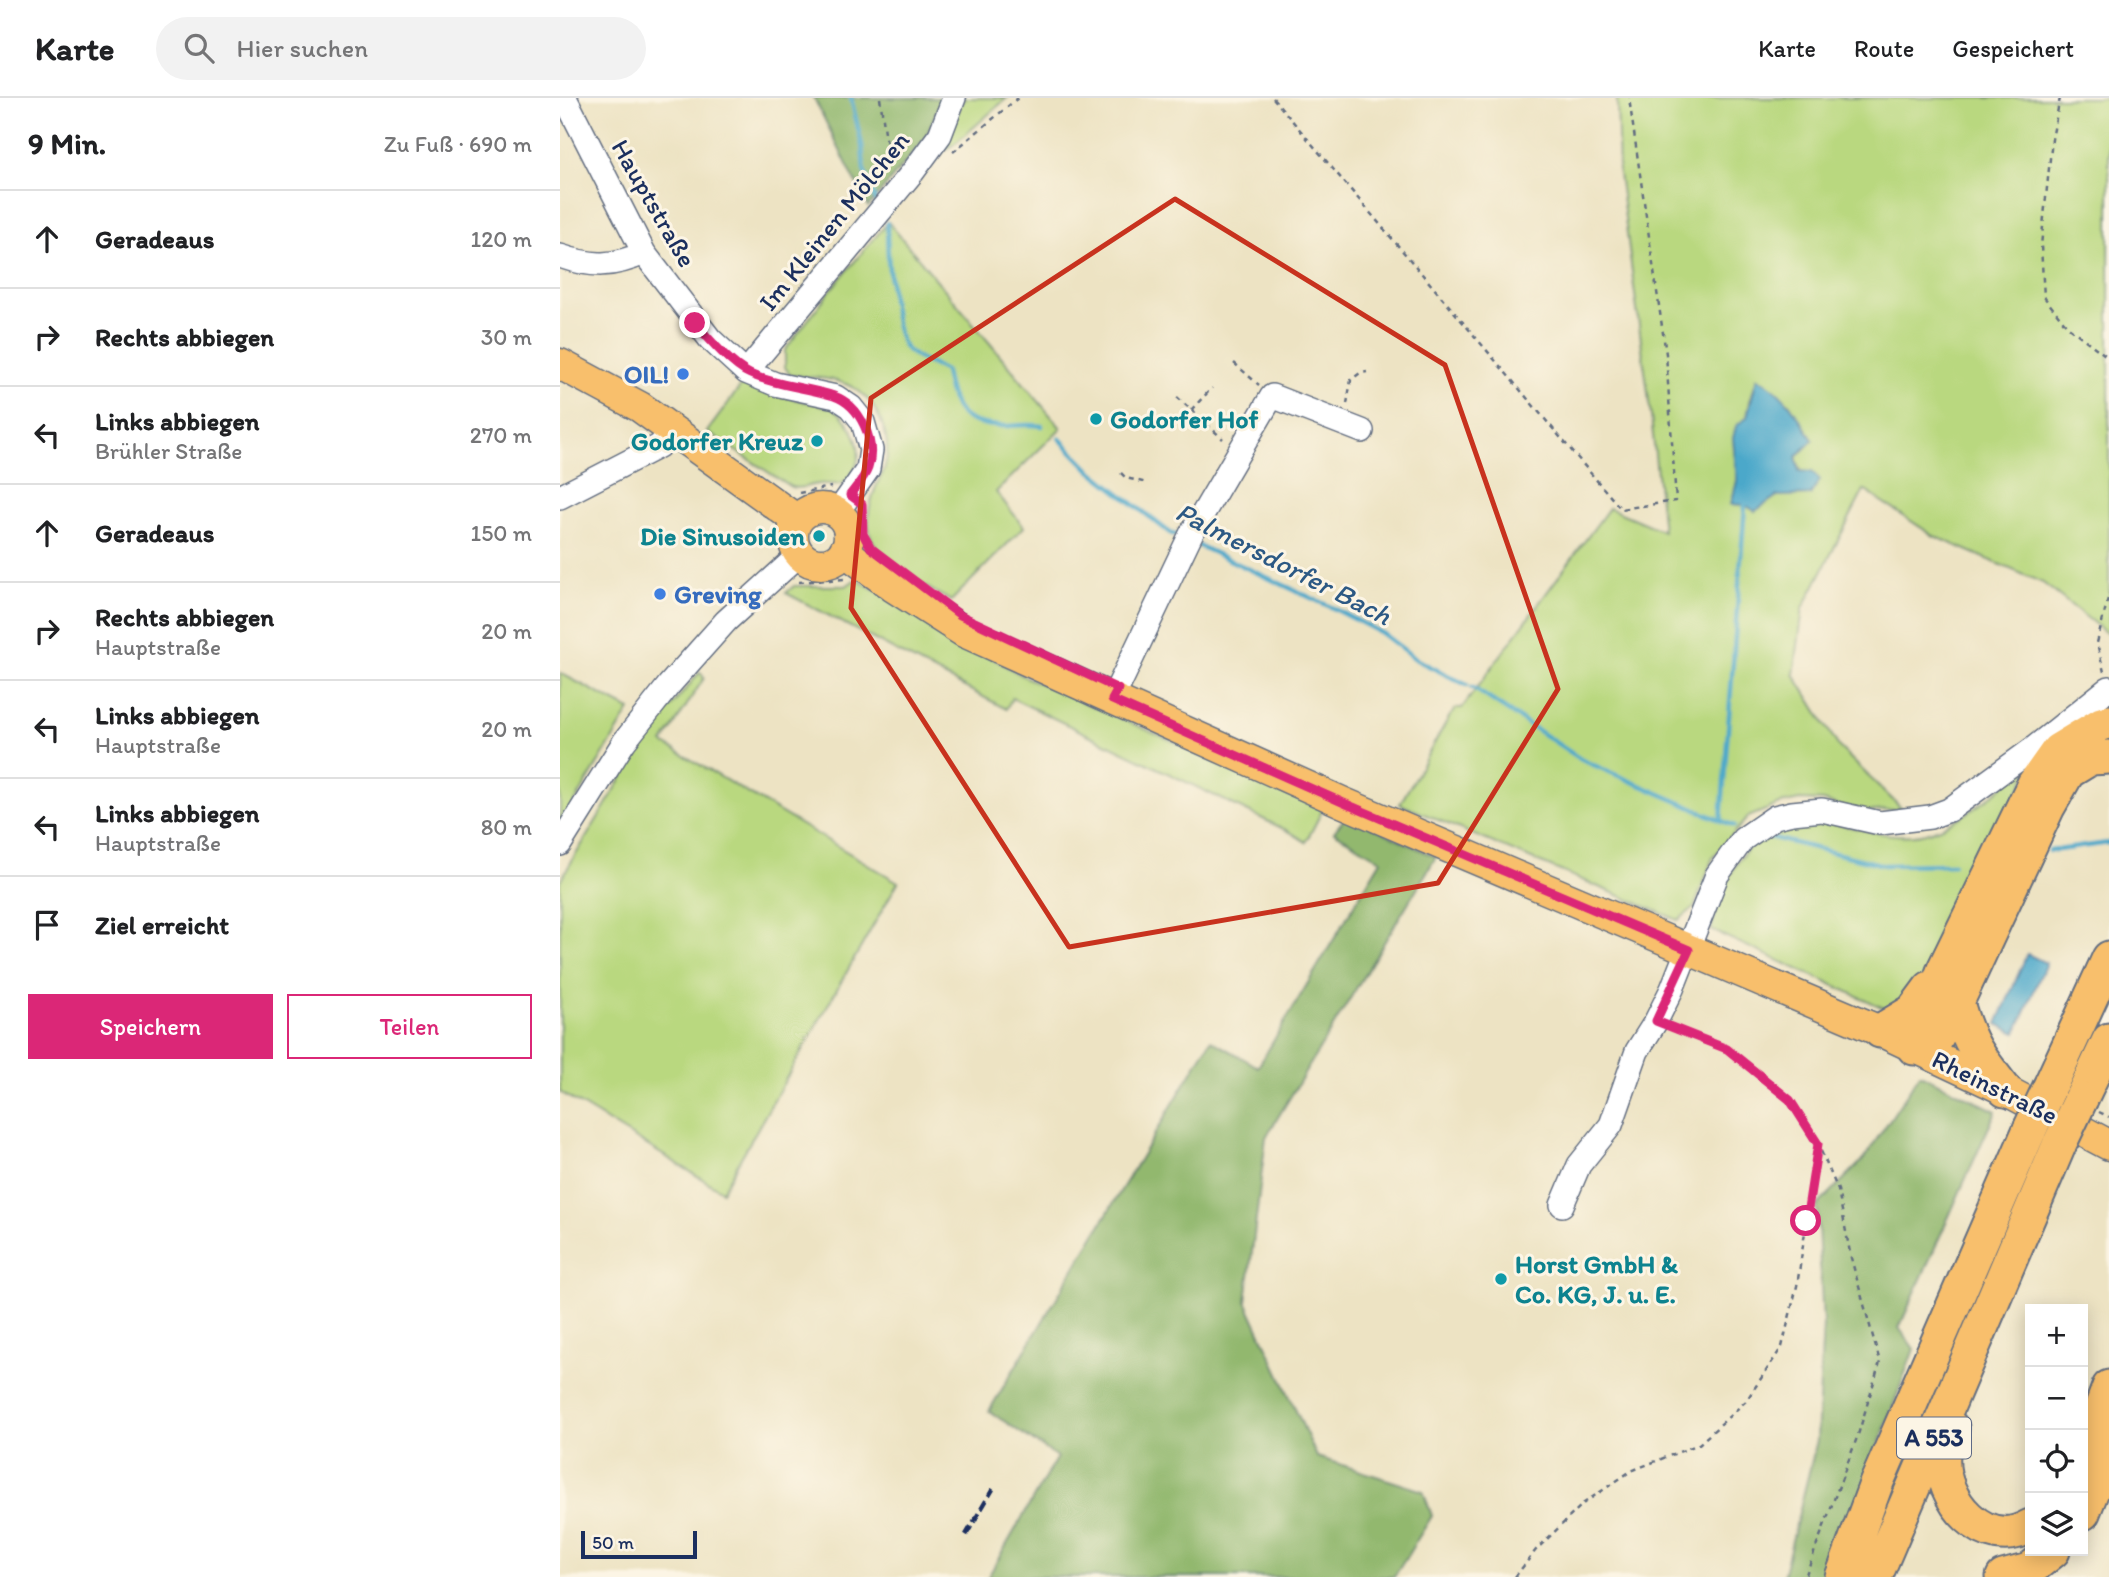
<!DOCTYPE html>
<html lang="de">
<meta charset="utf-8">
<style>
body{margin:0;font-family:Itim,sans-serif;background:#f2f2f2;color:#202124}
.controls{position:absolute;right:21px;bottom:21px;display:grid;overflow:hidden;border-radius:0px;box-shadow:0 4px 18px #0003}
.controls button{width:63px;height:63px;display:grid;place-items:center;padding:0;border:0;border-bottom:2px solid #e0e0e0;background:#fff;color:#202124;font:35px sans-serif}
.scale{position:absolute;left:21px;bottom:18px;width:116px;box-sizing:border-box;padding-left:7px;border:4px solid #1b2f5e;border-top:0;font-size:19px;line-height:24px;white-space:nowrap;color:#1b2f5e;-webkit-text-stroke:5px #fcf5e5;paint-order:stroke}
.stop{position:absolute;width:21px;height:21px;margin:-16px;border:5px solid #db2777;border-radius:50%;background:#fff}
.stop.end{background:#db2777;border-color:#fff;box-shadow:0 2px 7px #0008}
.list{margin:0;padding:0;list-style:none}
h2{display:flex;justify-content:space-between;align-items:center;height:91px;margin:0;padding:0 28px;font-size:30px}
h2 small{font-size:23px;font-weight:400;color:#757577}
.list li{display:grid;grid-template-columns:46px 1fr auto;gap:21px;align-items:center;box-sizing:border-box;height:98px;padding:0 28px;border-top:2px solid #e0e0e0}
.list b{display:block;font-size:26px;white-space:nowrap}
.list p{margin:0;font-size:23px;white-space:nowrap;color:#757577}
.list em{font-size:23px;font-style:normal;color:#757577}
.actions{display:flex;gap:14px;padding:21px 28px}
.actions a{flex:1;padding:16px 0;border:2px solid #db2777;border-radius:0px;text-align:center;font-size:24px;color:#db2777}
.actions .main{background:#db2777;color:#fff}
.icon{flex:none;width:38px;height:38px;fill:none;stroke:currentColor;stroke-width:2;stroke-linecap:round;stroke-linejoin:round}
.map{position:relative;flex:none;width:1549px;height:1479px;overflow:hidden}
header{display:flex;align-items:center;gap:42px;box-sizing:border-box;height:98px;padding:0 35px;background:#fff;border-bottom:2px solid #e0e0e0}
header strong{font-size:33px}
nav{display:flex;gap:38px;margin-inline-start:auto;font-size:24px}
.search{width:490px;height:63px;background:#f2f2f2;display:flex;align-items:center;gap:18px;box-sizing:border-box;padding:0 24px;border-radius:38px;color:#757577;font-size:26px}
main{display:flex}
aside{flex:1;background:#fff}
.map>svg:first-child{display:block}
.green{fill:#b9d87f;stroke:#6a846e;stroke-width:2;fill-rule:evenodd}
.forest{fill:#92b86e;stroke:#567466;stroke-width:2}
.water{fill:#4ca8ca;stroke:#346c94;stroke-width:2}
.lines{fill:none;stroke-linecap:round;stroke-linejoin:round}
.stream{stroke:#4ca8ca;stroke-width:4.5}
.minor-casing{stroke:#646e81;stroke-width:26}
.major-casing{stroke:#646e81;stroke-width:33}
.highway-casing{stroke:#646e81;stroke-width:37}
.path{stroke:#646e81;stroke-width:2.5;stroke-dasharray:5 5;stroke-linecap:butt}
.minor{stroke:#fff;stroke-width:23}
.major{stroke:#f8bf6c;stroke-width:30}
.highway{stroke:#f8bf6c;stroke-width:33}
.rail{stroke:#1b2f5e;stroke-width:4.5;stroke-dasharray:10 5;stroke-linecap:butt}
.highway-bridge-casing{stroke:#646e81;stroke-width:37;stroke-linecap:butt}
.highway-bridge{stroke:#f8bf6c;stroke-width:33}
.route{stroke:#db2777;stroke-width:9}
.marked{fill:none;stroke:#c8321e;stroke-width:5;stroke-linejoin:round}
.shop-dot{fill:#3f7fe0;stroke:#fcf5e5;stroke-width:2.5}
.culture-dot{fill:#0f9aa8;stroke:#fcf5e5;stroke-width:2.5}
.labels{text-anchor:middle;stroke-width:6;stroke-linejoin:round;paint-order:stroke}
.shield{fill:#fcf5e5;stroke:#5e6a86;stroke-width:2}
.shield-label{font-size:24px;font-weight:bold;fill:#1b2f5e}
.street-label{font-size:26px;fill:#1b2f5e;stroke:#fcf5e5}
.shop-label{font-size:26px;font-weight:bold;fill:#366cbe;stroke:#fcf5e5;text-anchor:end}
.culture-label{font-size:26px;font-weight:bold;fill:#0d838f;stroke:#fcf5e5;text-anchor:start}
.water-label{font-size:28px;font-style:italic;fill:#2c5984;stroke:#fcf5e5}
</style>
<header>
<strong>Karte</strong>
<div class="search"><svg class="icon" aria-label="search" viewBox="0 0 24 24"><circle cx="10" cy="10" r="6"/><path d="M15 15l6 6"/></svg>Hier suchen</div>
<nav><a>Karte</a><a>Route</a><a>Gespeichert</a></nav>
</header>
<main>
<aside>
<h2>9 Min.<small>Zu Fuß · 690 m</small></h2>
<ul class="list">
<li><svg class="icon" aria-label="ahead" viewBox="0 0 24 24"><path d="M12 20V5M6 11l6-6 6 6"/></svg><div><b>Geradeaus</b></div><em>120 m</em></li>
<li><svg class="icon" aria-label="right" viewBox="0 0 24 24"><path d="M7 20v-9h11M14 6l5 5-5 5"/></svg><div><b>Rechts abbiegen</b></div><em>30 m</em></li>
<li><svg class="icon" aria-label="left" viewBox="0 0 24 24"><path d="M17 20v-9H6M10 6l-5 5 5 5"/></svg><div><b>Links abbiegen</b><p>Brühler Straße</p></div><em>270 m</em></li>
<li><svg class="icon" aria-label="ahead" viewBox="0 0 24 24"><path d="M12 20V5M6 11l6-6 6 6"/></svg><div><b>Geradeaus</b></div><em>150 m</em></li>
<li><svg class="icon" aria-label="right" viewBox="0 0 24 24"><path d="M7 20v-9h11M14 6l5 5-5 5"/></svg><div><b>Rechts abbiegen</b><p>Hauptstraße</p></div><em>20 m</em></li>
<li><svg class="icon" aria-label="left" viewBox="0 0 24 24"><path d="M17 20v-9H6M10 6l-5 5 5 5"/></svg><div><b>Links abbiegen</b><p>Hauptstraße</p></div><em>20 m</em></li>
<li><svg class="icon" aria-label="left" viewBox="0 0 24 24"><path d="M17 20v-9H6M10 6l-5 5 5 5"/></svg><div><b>Links abbiegen</b><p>Hauptstraße</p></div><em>80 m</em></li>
<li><svg class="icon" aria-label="arrive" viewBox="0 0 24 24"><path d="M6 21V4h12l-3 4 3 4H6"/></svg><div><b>Ziel erreicht</b></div></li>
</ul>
<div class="actions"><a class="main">Speichern</a><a>Teilen</a></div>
</aside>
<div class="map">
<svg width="1549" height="1479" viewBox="0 0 1549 1479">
<rect width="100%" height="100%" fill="#fcf5e5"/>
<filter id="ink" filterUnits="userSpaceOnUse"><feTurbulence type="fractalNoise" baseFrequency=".0143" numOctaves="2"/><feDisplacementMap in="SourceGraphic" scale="14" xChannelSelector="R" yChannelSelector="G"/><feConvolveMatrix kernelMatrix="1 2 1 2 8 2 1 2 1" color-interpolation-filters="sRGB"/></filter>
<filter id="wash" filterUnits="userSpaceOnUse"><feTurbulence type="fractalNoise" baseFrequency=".00686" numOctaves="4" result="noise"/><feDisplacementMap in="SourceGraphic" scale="28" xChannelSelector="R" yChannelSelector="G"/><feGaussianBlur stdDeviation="1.57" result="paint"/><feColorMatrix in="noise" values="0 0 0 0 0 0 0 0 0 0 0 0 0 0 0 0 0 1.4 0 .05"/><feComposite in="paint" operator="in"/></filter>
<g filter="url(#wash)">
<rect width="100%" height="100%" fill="#ede3c3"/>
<path class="green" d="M404 0H447L397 44 378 57Z
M1057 0H1549V537L1483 485 1374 438 1304 392 1243 510 1234 576 1279 649 1342 711 1303 714 1262 703 1240 702 1220 706 1188 719 1153 759 1134 810 1118 822 840 706 888 621 896 610H902L1049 410 1103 433 1091 318 1059 75ZM1197 280 1229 305 1253 342 1236 359 1250 397 1217 398 1195 413 1185 407 1171 406C1173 399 1176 391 1177 383 1179 357 1163 339 1187 319L1190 303Z
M328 124 501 330 436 394 464 429 391 503C365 487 324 470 312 441 304 422 311 401 318 384 320 379 324 374 325 369 333 339 317 300 288 287 271 279 248 279 230 277L225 269V252L273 189Z
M183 285 216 297 274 310C292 326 307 351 293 374 290 379 286 384 281 386 274 387 265 385 258 386 248 387 242 392 231 389L147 334Z
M296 481 463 578 764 709 746 744 730 734 452 600 446 611 226 495 234 488H286Z
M140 574 144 580 103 645 338 784 162 1093 0 994V783L89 635Z
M0 575 70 612 0 729Z
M1475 660 1355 905 1326 911 1151 832C1160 796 1175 751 1211 733 1217 730 1225 729 1231 728 1243 725 1256 723 1269 725 1299 730 1339 744 1369 734 1410 720 1443 688 1475 660Z"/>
<path class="forest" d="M254 0H382L365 41 308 109Z
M787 717 876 759 706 1039 686 1203 757 1359 863 1393 872 1418 834 1479H428L497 1359 429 1313 651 942 698 969 821 762 774 734Z
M1360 976 1436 1013 1339 1230 1354 1251 1270 1479H1223L1257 1342 1263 1226 1257 1108 1303 1062Z"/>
<path class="water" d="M1197 280C1224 292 1238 318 1253 342L1236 359 1239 373 1252 374 1260 382 1250 397 1217 398 1195 413 1185 407 1171 406 1177 383 1173 340 1176 328 1187 319Z
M1467 856 1486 865 1456 935 1437 926Z"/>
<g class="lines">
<path class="stream" d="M291 0 302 47 304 72 317 107
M327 125C327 149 331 237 347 252 357 262 373 266 385 273 392 316 404 329 449 328 461 327 471 326 482 328
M499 340 530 372 610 435 621 439
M635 446 773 510 823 536 857 562 907 587
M912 589 1022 662 1174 728
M1161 723 1185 407
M1205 738 1324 767 1393 766
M1490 753 1549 745"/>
</g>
</g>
<g filter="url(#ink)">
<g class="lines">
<g class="minor-casing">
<path id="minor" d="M5 0 84 155 150 241 186 274 215 286 276 299 291 309 303 324 311 352 308 371 277 415
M0 158C32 169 53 169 84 155
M186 274 352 75 380 37 394 0
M0 399 99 348 113 332
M552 602 631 436 712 298 802 333
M0 746 64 644 109 587 166 523 240 456
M1002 1107 1019 1067 1051 1027 1077 953 1096 923 1112 891 1157 777 1183 741 1215 719 1232 715 1262 712 1320 725 1370 719 1389 712 1474 650 1549 590"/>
</g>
<g class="major-casing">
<path id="major" d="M0 266 80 309 237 422
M233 438a28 28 0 1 1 56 0a28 28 0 1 1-56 0Z
M284 453 332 488 404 534 784 705 1320 933 1445 992 1549 1047"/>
</g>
<g class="highway-casing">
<path id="highway" d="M1397 904C1408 945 1419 959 1445 992
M1320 933 1353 913 1370 890
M1374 945 1397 904 1488 709 1508 674 1531 660 1549 659
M1354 950 1384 871 1474 686 1498 652 1541 626 1549 624
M1491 986 1549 860
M1521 1001 1549 942
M1392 1330C1389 1338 1384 1348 1383 1357 1379 1401 1425 1455 1470 1428
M1523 1359 1549 1289
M1523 1415 1549 1350
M1282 1479 1316 1386 1470 1031
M1315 1479 1500 1045
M1443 1479 1469 1472 1493 1453"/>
</g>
<path class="path" d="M320 0 330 69
M713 0 1061 411 1116 403 1106 256 1069 0
M1500 0 1492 41 1481 148 1484 199 1507 228 1549 260
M393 54 458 0
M674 265 699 287
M617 299 663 341
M787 306 791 282 800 275 807 274
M631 312 652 290
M561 375 566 380 587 385
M239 395 271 389
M303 414 305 439
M215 451 216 434
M239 484 285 481
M1544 574 1537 545 1549 496
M1112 930 1167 951 1230 1002 1254 1037 1278 1092 1291 1160 1320 1264 1298 1337 1245 1479
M1539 1014 1549 1019
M955 1479 976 1452 1024 1405 1071 1373 1139 1346 1186 1303 1222 1249 1237 1188 1258 1046"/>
<use href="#minor" class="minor"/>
<use href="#major" class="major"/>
<use href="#highway" class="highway"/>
<path class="rail" d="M406 1437 433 1391"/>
<g class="highway-bridge-casing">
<path id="highway-bridge" d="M1470 1031 1491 986
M1500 1045 1521 1001"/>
</g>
<use href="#highway-bridge" class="highway-bridge"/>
</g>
</g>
<g class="lines" filter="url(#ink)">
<path class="route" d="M135 225C148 240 172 268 190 276 217 288 246 289 274 298 300 307 317 343 308 370 305 379 296 389 290 397L302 406 303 436 311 450 400 517 558 591 552 602 784 705 1129 852 1096 923 1167 951 1230 1002 1258 1046 1246 1123"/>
</g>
<path class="marked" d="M615 101 885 267 998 591 878 785 509 849 291 510 311 300Z"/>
<g class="shop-dot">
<circle cx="123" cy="276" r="7"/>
<circle cx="100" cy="496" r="7"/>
</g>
<g class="culture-dot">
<circle cx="536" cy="321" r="7"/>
<circle cx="257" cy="343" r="7"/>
<circle cx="259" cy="438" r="7"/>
<circle cx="941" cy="1181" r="7"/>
</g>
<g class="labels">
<rect class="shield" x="1337" y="1319.5" width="74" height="41" rx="5"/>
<g class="shield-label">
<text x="1374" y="1348">A 553</text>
</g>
<g class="street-label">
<text transform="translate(94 105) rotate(60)" y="9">Hauptstraße</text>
<text transform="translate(274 123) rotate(-51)" y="9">Im Kleinen Mölchen</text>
<text transform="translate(1435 989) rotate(26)" y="9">Rheinstraße</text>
</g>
<g class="shop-label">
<text x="109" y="285">OIL!</text>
<text x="114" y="505" text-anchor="start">Greving</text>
</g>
<g class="culture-label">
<text x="550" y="330">Godorfer Hof</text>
<text x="243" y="352" text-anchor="end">Godorfer Kreuz</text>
<text x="245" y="447" text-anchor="end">Die Sinusoiden</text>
<text x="955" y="1175">Horst GmbH &amp;<tspan x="955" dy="30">Co. KG, J. u. E.</tspan></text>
</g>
<g class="water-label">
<text transform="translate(724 465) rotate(27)" y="10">Palmersdorfer Bach</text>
</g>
</g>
</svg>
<div class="controls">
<button>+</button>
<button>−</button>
<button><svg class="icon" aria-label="locate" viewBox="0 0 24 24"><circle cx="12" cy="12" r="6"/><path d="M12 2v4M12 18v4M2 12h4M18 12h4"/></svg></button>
<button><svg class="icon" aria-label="layers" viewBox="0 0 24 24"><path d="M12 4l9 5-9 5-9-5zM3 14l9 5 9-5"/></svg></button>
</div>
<div class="scale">50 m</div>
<div class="stop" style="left:1246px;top:1123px"></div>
<div class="stop end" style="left:135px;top:225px"></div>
</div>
</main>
